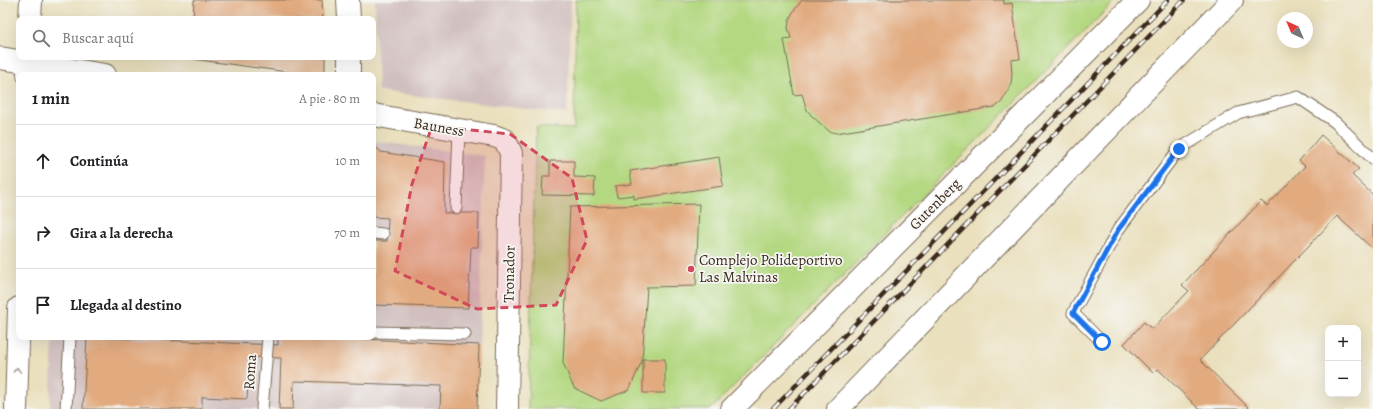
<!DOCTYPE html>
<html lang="es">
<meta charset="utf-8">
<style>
body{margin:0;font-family:Alegreya,serif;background:#f2f2f2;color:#202124}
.controls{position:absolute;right:12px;bottom:12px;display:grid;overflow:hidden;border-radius:8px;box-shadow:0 4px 16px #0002}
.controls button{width:36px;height:36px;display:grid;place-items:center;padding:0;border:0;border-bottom:1px solid #e0e0e0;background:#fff;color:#202124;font:20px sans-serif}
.compass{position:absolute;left:1277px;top:12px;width:36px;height:36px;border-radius:50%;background:#fff;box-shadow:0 4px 16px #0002;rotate:316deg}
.stop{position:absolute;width:12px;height:12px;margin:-9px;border:3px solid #1a73e8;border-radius:50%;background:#fff}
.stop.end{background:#1a73e8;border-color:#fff;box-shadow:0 1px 4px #0008}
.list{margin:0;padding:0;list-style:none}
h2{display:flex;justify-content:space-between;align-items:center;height:52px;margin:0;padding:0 16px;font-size:17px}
h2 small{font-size:13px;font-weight:400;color:#757577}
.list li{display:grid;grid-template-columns:26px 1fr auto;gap:12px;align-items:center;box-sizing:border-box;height:72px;padding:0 16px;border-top:1px solid #e0e0e0}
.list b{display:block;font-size:15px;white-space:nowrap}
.list em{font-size:13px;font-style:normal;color:#757577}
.icon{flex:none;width:22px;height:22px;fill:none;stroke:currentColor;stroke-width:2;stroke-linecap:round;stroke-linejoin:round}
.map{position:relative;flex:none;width:1373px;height:409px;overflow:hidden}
.search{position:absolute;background:#fff;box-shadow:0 4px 16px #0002;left:16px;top:16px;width:360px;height:44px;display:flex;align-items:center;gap:10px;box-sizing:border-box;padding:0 14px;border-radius:8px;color:#757577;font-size:15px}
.panel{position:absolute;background:#fff;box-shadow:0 4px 16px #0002;left:16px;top:72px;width:360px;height:268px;border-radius:8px}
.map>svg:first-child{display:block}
.industrial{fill:#d1bfbf}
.green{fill:#b4d881;stroke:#788150}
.building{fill:#e2aa7f}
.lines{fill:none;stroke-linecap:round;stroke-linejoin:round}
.lane-casing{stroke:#786a56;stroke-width:13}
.street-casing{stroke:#786a56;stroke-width:24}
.secondary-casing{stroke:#786a56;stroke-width:24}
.lane{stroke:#fff;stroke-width:11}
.street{stroke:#fff;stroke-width:22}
.secondary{stroke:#fff;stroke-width:22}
.rail-casing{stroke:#3b2a1e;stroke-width:4.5}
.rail{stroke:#f6f6f2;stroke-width:3;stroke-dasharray:9;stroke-linecap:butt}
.oneway{stroke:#a79f9a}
.route{stroke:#1a73e8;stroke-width:5}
.marked{fill:#d1495b;fill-opacity:0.2;stroke:#d1495b;stroke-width:3;stroke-dasharray:8 5;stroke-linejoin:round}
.poi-dot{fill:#d1495b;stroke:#f6f6f2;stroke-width:1.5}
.labels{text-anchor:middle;stroke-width:3.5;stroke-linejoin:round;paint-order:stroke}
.street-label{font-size:15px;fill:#3b2a1e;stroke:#f6f6f2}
.poi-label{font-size:15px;fill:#3b2a1e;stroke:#f6f6f2;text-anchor:start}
</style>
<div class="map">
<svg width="1373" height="409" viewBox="0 0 1373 409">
<rect width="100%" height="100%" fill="#f6f6f2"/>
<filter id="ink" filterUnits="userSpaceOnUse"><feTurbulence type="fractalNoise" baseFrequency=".025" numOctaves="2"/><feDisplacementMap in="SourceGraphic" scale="8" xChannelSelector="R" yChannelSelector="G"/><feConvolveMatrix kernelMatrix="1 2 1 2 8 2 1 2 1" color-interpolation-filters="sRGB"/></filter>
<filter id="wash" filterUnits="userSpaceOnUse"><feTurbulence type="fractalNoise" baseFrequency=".012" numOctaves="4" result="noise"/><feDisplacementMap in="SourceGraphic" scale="16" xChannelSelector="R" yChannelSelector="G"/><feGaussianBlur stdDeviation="0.9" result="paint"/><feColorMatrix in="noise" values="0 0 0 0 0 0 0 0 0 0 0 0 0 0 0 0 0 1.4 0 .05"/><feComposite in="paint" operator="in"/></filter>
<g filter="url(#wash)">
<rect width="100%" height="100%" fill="#eae0bd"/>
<path class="industrial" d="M375 0H571L567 114 378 91Z
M373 141 485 156 477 409H50L53 337H373Z"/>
<path class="green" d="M576 0H1116L711 409H528L536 127 574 129Z"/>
<g id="blocks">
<path class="building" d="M194 0H322L323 19H193Z
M802 0H1004V4L1012 3 1020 59 1011 60 1012 74 1011 83 1008 91 1001 103 995 107 836 133 829 131 812 116 807 110 802 94 794 95 784 39 791 38 788 28 789 20 793 12Z
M192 57H325V72L317 75H310L192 59Z
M1321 135 1359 169 1352 175 1373 195V249L1337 216 1200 360 1250 409H1199L1158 369 1153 373 1124 344 1144 322 1152 329 1189 291 1182 285 1261 201 1267 206 1305 166 1299 161Z
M373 144 381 152 445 162 444 213H479L478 247H471L468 308 373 305V241H387L388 218 373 217Z
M719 157 723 186 634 199V195L617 197 615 186 632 184 630 171Z
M550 161H574V177L595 178 594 196 542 195 543 176H550Z
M699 204 696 286 647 287 642 361 629 390 601 401 574 388 563 363 570 207Z
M87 337 278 345V337H325L479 345 477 409H440L441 386 294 381 293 409H279L281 358 250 357 247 399 202 397V409H83Z
M643 359H665V393H643Z"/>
</g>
</g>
<g filter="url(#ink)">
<use href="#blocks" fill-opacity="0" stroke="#786a56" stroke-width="1"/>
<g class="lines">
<g class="lane-casing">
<path id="lane" d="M456 208 459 131
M373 233 383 234
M373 332 465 334
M1102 342 1073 313 1118 230 1179 149 1238 113 1298 97 1335 122 1373 159
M66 409 70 337
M262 409 268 337"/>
</g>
<g class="street-casing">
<path id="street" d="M348 0 349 19
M349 57V75
M0 58 105 75
M373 115 494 136 505 140 511 153 507 409
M732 409 1138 0"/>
</g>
<g class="secondary-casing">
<path id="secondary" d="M30 19 31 0
M28 75 29 57
M16 409 19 308
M838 409 1232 0"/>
</g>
<use href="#lane" class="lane"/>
<use href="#street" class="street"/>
<use href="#secondary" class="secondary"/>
<g class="rail-casing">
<path id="rail" d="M773 409 1168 0
M789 409 1184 0"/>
</g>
<use href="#rail" class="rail"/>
</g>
<defs><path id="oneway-chevron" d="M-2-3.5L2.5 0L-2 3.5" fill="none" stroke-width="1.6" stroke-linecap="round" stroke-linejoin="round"/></defs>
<use class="oneway" href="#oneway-chevron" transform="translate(17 370) rotate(-88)"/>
</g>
<g class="lines" filter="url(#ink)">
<path class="route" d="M1102 342 1073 313 1118 230 1179 149"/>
</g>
<path class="marked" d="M432 126 510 134 572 178 587 240 556 305 477 309 395 271 412 184Z"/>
<circle class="poi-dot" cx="691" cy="269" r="4"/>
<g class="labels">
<g class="street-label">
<text transform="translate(439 127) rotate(10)" y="5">Bauness</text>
<text transform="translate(935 204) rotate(-45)" y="5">Gutenberg</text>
<text transform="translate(509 274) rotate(-89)" y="5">Tronador</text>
<text transform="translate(250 372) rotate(-86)" y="5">Roma</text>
</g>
<g class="poi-label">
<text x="699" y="265">Complejo Polideportivo<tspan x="699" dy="17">Las Malvinas</tspan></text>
</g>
</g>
</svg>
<div class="controls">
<button>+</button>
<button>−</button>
</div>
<svg class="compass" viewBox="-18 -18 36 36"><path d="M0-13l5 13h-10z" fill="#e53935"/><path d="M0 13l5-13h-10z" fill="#757577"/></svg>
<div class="stop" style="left:1102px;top:342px"></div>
<div class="stop end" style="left:1179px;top:149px"></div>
<div class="search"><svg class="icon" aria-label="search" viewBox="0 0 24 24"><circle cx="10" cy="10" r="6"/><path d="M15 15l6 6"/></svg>Buscar aquí</div>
<section class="panel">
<h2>1 min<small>A pie · 80 m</small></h2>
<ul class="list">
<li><svg class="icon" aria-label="ahead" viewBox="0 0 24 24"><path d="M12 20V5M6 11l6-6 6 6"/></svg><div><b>Continúa</b></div><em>10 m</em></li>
<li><svg class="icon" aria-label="right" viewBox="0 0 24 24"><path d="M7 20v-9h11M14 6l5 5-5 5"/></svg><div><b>Gira a la derecha</b></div><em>70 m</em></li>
<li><svg class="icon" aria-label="arrive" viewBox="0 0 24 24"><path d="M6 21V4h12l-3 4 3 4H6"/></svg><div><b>Llegada al destino</b></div></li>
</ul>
</section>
</div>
